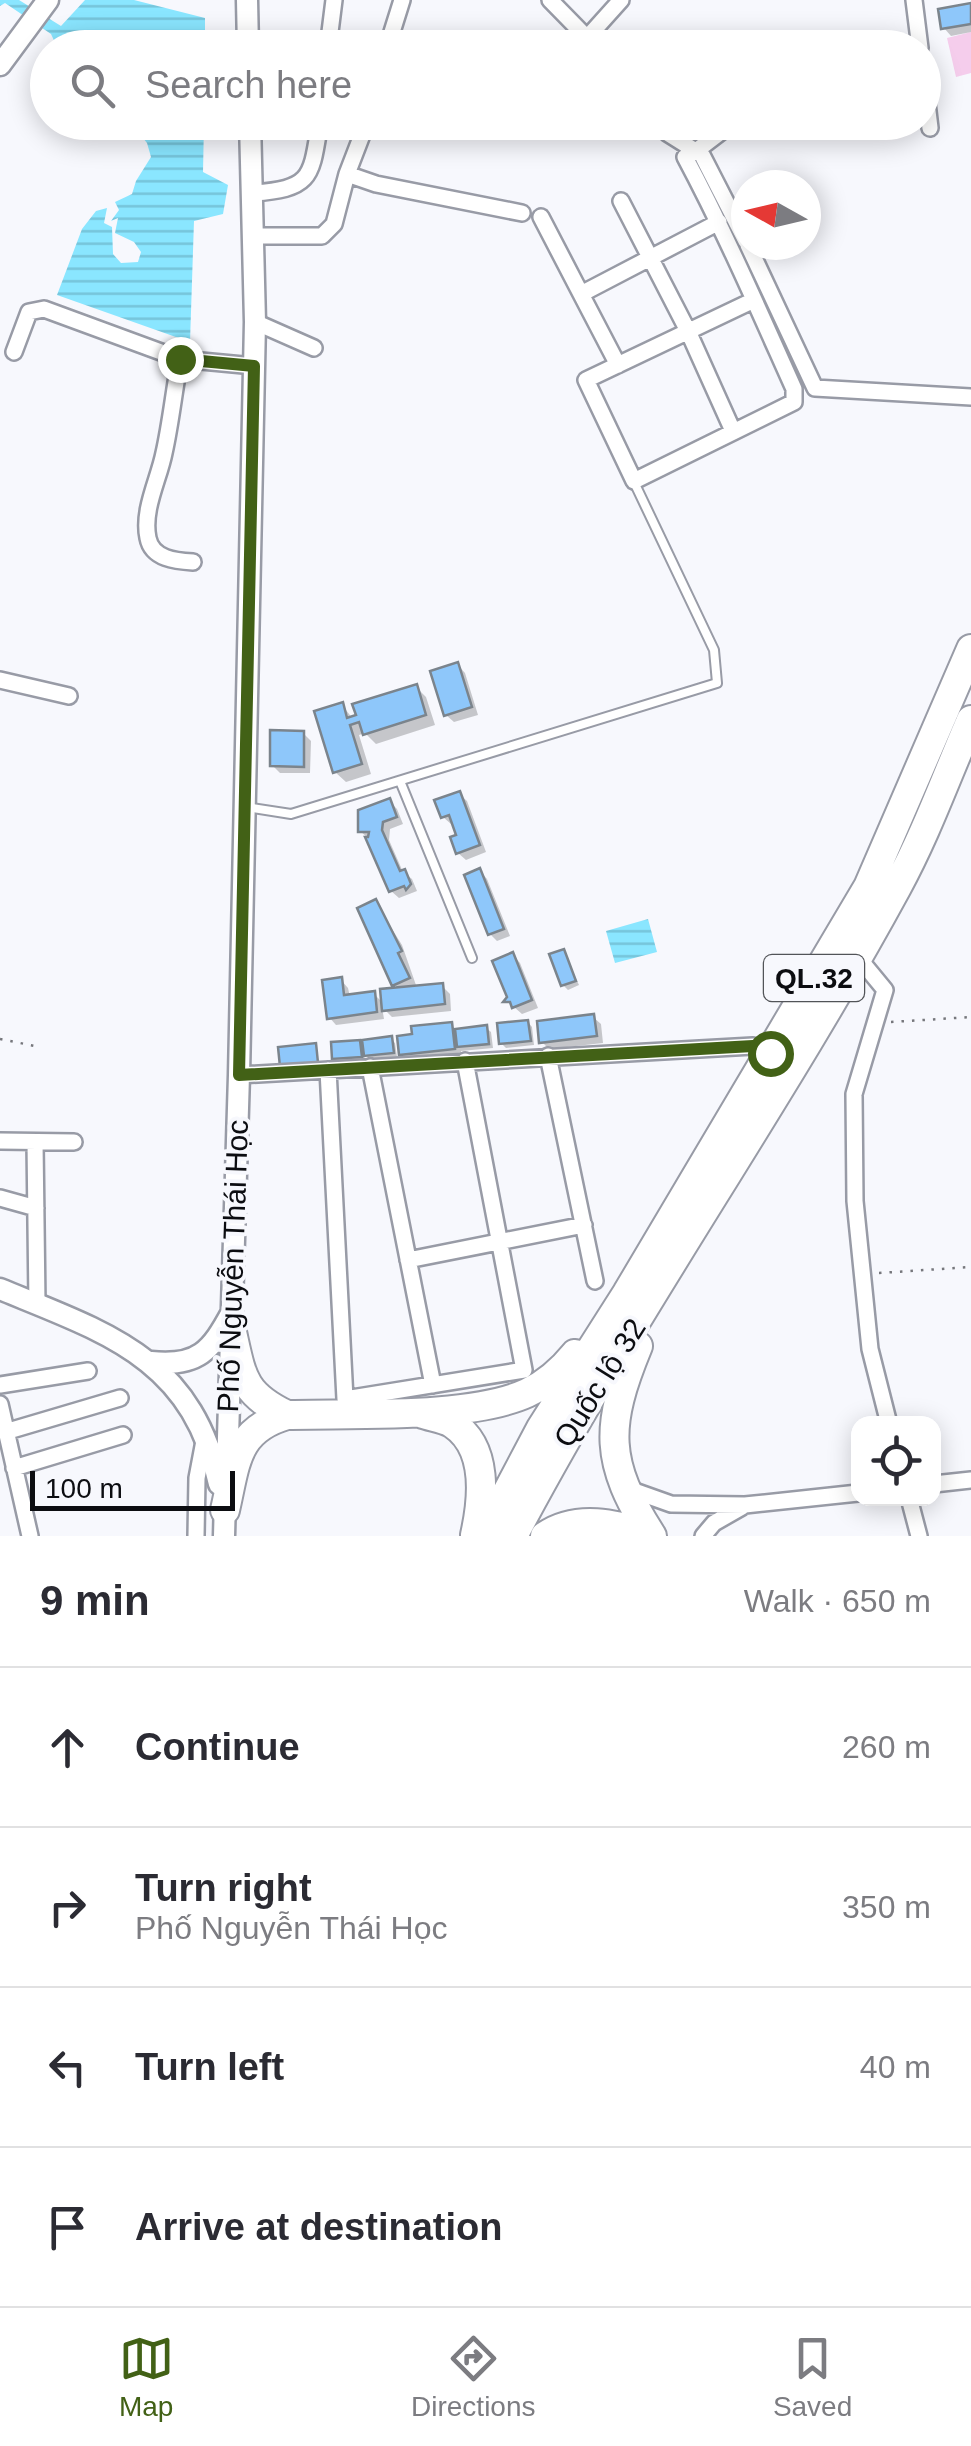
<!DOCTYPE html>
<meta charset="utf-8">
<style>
body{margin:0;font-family:Helvetica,sans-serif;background:#f2f2f3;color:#2b2b33}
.controls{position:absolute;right:30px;bottom:30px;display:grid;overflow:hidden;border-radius:20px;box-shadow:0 5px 25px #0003}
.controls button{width:90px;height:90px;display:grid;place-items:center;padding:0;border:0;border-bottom:2px solid #e1e1e2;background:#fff;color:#2b2b33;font:50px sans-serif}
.compass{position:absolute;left:731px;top:170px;width:90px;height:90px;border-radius:50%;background:#fff;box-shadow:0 5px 25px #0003;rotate:278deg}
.scale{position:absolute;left:30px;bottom:25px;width:205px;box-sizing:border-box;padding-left:10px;border:5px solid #0c0d11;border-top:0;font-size:28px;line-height:35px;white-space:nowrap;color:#0c0d11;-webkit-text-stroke:8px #f7f8fd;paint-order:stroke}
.stop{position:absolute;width:30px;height:30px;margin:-22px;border:8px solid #426116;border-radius:50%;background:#fff}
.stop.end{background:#426116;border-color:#fff;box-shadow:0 2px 10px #0008}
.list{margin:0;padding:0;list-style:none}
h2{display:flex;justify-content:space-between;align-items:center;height:130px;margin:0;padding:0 40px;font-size:42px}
h2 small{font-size:32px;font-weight:400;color:#7c7c81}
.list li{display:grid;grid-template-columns:65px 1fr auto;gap:30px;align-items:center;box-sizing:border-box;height:160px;padding:0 40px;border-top:2px solid #e1e1e2}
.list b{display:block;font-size:38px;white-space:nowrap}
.list p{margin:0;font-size:32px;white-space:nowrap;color:#7c7c81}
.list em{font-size:32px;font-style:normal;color:#7c7c81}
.icon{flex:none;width:55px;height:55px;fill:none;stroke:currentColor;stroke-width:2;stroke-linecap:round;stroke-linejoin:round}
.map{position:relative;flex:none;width:971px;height:1536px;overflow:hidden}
.search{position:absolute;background:#fff;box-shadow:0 5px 25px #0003;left:30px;right:30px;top:30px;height:110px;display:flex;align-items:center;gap:25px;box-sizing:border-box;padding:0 35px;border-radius:55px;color:#7c7c81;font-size:38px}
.sheet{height:770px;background:#fff}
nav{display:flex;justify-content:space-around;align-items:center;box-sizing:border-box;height:140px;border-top:2px solid #e1e1e2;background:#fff;font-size:28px;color:#7c7c81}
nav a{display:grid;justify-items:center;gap:5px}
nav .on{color:#426116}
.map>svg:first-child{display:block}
.garden{fill:#f5cdec}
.water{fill:url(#water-rules)}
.shadow{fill:#0003}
.building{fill:#8ec7fa;stroke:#7b848c;stroke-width:2.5}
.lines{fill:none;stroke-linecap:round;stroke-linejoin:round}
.lane-casing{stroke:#989ba6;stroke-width:12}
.street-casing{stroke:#989ba6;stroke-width:20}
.secondary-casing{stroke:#989ba6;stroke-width:25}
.highway-casing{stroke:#989ba6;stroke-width:32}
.path{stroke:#76777c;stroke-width:2.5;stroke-dasharray:2.5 8;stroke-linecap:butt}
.lane{stroke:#fff;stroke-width:8}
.street{stroke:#fff;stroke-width:15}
.secondary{stroke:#fff;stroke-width:20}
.highway{stroke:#fff;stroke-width:28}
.route{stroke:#426116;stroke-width:12}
.labels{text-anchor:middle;stroke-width:8;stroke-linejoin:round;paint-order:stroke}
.shield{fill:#f7f8fd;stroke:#525458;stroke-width:2.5}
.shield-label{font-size:28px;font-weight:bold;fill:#0c0d11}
.street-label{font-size:30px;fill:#0c0d11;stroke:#f7f8fd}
</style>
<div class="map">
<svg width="971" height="1536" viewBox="0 0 971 1536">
<defs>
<pattern id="water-rules" width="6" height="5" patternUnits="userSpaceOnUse" patternTransform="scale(2.5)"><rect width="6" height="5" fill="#8ae6ff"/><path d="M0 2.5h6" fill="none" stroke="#76c4da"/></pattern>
</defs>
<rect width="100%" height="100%" fill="#f7f8fd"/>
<path class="garden" d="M971 32V73L956 77 947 38Z"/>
<path class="water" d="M0 0H19L61 26 85 0H134L205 18V47H57L51 34 5 3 0 6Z
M131 123H204L203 172 228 185 223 214 194 221 190 342 57 295 82 229 96 211 107 208 104 223 112 227 113 254 121 263 138 262 141 252 134 242 115 233 118 218 111 221 119 210 115 202 132 194 136 181 151 157 147 143Z
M648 919 657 952 615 963 606 931Z"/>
<path class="shadow" d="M971 5V32L951 36 944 28Z
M458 665 465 673 478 715 454 722 446 715Z
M416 687 426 697 435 725 376 744 365 733 359 735 371 774 346 782 335 772 342 705 353 719Z
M303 733 311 741 310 773H280L272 765Z
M459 794 467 801 486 852 466 860 458 853 460 836 454 823 451 824 443 817Z
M389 801 397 809 403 824 390 829 389 840 403 872 412 879 417 891 399 898 391 891 368 838 360 831Z
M480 871 487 879 510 936 497 941 490 934Z
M375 902 402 945 417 988 442 986 450 994 451 1011 392 1017 382 1007 384 1019 336 1025 329 1017 341 980 348 988 350 997 374 994 384 1004 400 990 394 984Z
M563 951 579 985 568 990 563 985Z
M513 955 520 963 538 1008 522 1014 506 1000 510 998Z
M593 1017 601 1024 603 1043 549 1049 541 1041Z
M528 1022 532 1027 534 1045 506 1048 501 1043Z
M451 1025 457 1031 486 1028 491 1032 493 1048 461 1051V1056L409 1061 402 1054Z
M391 1039 395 1043 397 1057 371 1060 364 1053 365 1061 339 1063 334 1058 359 1042 366 1049Z"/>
<path class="building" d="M971 3V24L941 29 938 9Z
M458 662 472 707 444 716 430 671Z
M417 684 426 715 363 735 359 722 350 725 362 764 333 773 314 711 343 702 347 718 356 715 352 704Z
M270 730 304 731V767L270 766Z
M460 791 480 845 456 854 450 837 456 835 449 815 441 818 434 800Z
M390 798 397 817 383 822 382 830 400 871 405 869 411 884 406 890 404 886 389 892 365 837H368L369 832H358V810Z
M480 868 504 929 488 935 464 875Z
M376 899 402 951 398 953 410 978 392 986 357 908Z
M564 949 576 981 561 986 549 954Z
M513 952 532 1000 512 1008 510 1002H503L507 997 492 961Z
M342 977 344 995 375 991 377 1012 327 1019 322 980Z
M443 983 445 1004 382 1011 380 989Z
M594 1014 597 1036 539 1043 537 1021Z
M528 1020 531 1041 499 1044 497 1023Z
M452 1022 455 1049 399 1055 397 1036 412 1034 411 1026Z
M487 1025 489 1044 457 1047 455 1029Z
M392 1036 394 1053 364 1056 362 1040Z
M360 1040 362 1057 332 1059 331 1042Z
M316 1043 318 1063 280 1067 278 1047Z"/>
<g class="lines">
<g class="lane-casing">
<path id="lane" d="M400 781 472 958
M246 807 291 814 717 683 714 650 634 482"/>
</g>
<g class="street-casing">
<path id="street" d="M550 0 597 48
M914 0 920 48
M586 39 621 0
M328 48 334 0
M387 48 402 0
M924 78 930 128
M663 122 667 133 702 155 746 241
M696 151 734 122
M685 157C725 232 759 311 794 389V402L634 481 586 380 754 300
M347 174 376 184 522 213
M252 193C313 189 311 177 320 122
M621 201 688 331 733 431
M541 217 581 294
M255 236H322L334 224 347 174 367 122
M748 245 815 388 971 397
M255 322 314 348
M14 352 29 312 44 309 180 359 254 366
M180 359C174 390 171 422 164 453 159 479 142 510 148 538 152 559 176 561 193 562
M618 365 581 294 719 222
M0 680 69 696
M857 956 885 990 854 1094 855 1201 870 1349 889 1424
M548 1056 595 1281
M370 1067 433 1385
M328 1070 345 1399 524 1370 465 1061
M239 1075 753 1046 770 1053
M0 1141 74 1142
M35 1142 37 1304
M0 1198 36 1208
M408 1260 584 1225
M0 1385 88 1371
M0 1404 30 1536
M5 1432 120 1398
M14 1468 123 1435
M934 1484 971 1480
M626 1488 671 1504 745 1505 858 1493
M909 1498 919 1536
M196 1536 197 1478 204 1441
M703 1536 714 1523 742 1507"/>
</g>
<g class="secondary-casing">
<path id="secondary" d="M247 0 248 48
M0 65 48 0
M0 1289C107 1333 192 1358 219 1484
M151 1362C198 1367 211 1351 232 1312
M227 1470 239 1075 255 322 250 122
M224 1536 225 1499"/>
</g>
<g class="highway-casing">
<path id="highway" d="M232 1332C242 1377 243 1394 287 1415
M638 1346C605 1426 604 1462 652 1536
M423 1414C432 1417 446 1419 453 1424 489 1448 483 1499 475 1535
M225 1510C236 1463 235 1430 287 1415 353 1413 470 1419 527 1393 546 1384 562 1370 575 1354
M484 1536 541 1428 627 1293 868 887 971 649
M513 1536C630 1314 777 1108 897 887 926 834 947 775 971 720
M545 1536C577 1514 616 1524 650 1535"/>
</g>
<path class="path" d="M891 1022 971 1017
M0 1039 35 1046
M879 1273 971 1267"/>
<use href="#lane" class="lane"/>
<use href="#street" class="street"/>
<use href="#secondary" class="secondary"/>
<use href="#highway" class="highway"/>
</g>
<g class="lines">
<path class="route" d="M180 359 254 366 239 1075 753 1046 770 1053"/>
</g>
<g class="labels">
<rect class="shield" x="764" y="955" width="100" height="46" rx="8"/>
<g class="shield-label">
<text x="814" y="988">QL.32</text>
</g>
<g class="street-label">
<text transform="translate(233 1266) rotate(-88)" y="10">Phố Nguyễn Thái Học</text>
<text transform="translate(600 1383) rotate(-58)" y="10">Quốc lộ 32</text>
</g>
</g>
</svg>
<div class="controls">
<button><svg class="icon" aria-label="locate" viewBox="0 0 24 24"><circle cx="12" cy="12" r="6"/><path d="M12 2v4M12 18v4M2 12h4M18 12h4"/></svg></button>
</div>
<svg class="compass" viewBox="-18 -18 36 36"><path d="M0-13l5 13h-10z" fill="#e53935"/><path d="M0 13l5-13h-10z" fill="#7c7c81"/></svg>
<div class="scale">100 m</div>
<div class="stop" style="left:770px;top:1053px"></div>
<div class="stop end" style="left:180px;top:359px"></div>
<div class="search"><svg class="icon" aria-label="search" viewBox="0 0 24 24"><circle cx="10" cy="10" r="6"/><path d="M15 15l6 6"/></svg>Search here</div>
</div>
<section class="sheet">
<h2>9 min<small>Walk · 650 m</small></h2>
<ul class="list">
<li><svg class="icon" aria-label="ahead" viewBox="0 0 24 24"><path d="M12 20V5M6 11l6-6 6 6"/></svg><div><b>Continue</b></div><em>260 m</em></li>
<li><svg class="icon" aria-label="right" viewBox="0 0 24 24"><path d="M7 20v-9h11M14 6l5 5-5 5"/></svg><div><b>Turn right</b><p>Phố Nguyễn Thái Học</p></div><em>350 m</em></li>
<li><svg class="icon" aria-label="left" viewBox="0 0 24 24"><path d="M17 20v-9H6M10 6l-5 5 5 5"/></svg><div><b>Turn left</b></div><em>40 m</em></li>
<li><svg class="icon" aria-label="arrive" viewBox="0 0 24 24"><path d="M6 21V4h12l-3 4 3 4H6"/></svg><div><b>Arrive at destination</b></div></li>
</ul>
</section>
<nav>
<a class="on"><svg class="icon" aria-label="map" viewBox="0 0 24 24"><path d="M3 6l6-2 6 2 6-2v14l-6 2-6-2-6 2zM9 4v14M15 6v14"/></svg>Map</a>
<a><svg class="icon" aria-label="directions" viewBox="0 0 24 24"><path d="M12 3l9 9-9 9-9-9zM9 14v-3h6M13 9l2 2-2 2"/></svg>Directions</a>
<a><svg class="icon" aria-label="saved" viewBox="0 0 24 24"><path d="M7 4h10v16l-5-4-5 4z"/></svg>Saved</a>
</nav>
